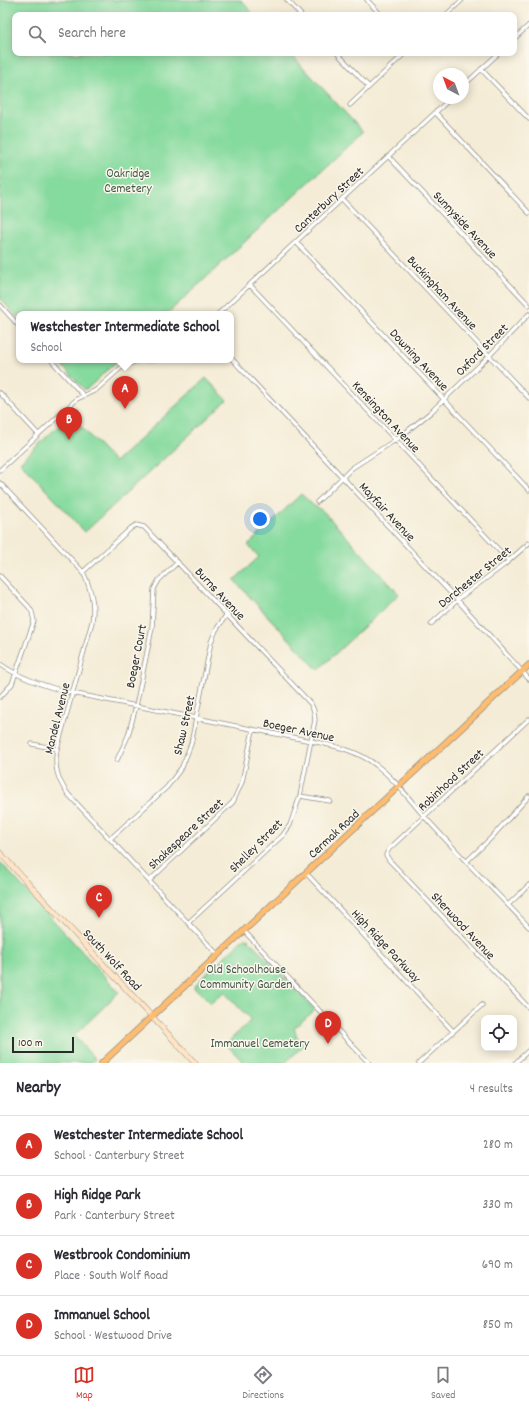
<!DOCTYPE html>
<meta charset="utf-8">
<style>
body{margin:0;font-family:Dekko,sans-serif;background:#f7f7f7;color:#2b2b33}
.controls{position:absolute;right:12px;bottom:12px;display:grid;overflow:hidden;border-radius:8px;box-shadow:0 2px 10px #0003}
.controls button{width:36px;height:36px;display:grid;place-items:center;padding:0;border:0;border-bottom:1px solid #e1e1e2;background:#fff;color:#2b2b33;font:20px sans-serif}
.compass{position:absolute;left:433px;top:68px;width:36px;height:36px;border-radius:50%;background:#fff;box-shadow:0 2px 10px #0003;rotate:319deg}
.scale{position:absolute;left:12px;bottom:10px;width:62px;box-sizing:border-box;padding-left:4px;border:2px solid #2b2b2b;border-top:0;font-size:11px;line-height:14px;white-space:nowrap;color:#2b2b2b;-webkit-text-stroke:3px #fbf7ec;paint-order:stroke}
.you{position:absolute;left:260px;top:519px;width:14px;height:14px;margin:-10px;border:3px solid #fff;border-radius:50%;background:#1a73e8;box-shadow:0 0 0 6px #1a73e833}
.badge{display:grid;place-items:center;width:26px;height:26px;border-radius:50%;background:#d93025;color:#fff;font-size:13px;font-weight:700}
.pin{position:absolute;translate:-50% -33px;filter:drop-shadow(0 1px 2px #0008)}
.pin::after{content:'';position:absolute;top:21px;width:14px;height:12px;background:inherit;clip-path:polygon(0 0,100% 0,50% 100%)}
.popup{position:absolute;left:16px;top:311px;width:218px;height:52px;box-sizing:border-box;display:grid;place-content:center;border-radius:8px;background:#fff;filter:drop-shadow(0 1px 3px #0005);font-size:13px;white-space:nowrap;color:#7c7c81}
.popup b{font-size:15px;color:#2b2b33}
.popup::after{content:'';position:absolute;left:50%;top:100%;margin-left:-8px;border:8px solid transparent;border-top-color:#fff}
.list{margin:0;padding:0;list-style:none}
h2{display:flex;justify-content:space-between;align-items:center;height:52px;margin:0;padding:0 16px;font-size:17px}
h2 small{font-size:13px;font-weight:400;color:#7c7c81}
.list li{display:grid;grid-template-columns:26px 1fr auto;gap:12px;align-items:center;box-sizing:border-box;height:60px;padding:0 16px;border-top:1px solid #e1e1e2}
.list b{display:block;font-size:15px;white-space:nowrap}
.list p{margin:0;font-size:13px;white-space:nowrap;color:#7c7c81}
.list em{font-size:13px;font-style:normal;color:#7c7c81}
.icon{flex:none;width:22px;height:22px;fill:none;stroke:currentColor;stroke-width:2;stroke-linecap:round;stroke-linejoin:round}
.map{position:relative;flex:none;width:529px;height:1063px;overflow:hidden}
.search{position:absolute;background:#fff;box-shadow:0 2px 10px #0003;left:12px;right:12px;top:12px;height:44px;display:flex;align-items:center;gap:10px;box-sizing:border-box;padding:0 14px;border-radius:8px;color:#7c7c81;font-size:15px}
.sheet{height:292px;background:#fff}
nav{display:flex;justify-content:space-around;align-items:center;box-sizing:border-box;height:56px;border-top:1px solid #e1e1e2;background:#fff;font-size:11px;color:#7c7c81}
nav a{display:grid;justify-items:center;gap:2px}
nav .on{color:#d93025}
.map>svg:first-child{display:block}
.green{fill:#85da9e;stroke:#588264}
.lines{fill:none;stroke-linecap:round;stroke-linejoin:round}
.minor-casing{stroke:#908c80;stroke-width:5}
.secondary-casing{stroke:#908c80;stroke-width:6}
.primary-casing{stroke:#908c80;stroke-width:7}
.minor{stroke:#fff;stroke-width:3.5}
.secondary{stroke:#ffe4c6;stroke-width:5}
.primary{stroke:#febc70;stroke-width:5.5}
.labels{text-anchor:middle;stroke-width:3;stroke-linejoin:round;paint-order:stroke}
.park-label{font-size:13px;fill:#425748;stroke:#fbf7ec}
.street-label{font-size:13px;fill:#2b2b2b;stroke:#fbf7ec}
</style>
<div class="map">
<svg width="529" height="1063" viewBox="0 0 529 1063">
<rect width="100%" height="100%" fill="#fbf7ec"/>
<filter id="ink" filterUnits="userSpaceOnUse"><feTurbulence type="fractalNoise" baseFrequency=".025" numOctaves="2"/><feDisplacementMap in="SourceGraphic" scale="8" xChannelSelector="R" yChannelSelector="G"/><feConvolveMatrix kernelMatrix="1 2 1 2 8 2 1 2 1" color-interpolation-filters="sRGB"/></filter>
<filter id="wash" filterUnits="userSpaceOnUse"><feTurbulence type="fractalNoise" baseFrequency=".012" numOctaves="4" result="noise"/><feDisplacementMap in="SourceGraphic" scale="16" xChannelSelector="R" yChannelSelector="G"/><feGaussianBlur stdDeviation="0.9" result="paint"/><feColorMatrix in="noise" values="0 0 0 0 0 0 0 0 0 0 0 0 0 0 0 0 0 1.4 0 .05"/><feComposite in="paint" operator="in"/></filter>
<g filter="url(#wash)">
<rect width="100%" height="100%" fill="#f4ecd6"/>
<path class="green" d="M0 0H241L254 15H15V53H290L363 132 167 314H19V319L0 298Z
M57 360H118L87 389H84Z
M206 378 227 400 85 532 20 462 70 415 115 462Z
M301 494 314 506 323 511 399 594 318 670 234 580 259 557 248 545Z
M0 862 119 992 74 1036 95 1059 91 1063H0Z
M244 938 248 939 315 1010 294 1028 297 1037 304 1045 285 1063H244L226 1044 251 1020 224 992 211 1003 201 993 194 988 196 984Z"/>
</g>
<g filter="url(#ink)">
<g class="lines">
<g class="minor-casing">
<path id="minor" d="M287 0 301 15
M367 0 381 15
M446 15 462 0
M514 39 529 25
M337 53 369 87
M481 69 529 119
M463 86 499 53
M350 105 405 53
M435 112 529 213
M388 156 529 305
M342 199 529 398
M296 242 529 490
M250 285 509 561
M0 305 19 326
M218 314 451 98
M231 358 460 603 529 679
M51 360 83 395
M0 393 38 434
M0 470 77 399 96 390 123 366 141 360H154
M0 483 83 572C91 589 95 604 92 622L57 749C54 766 57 779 68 794L218 955
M317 502 352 468 400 437 431 412 489 356 529 314
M83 572 131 528 136 525 144 527 311 704 314 711 315 720 300 796 290 825 283 835 188 923
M0 576 29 607 32 612 34 621 12 684 0 697
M431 624 462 596 504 565 529 543
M0 664C21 679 47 687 72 693L311 741C334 746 357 750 376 765 395 779 409 799 424 816 458 854 494 890 529 927
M529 719 389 849 386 855 389 860 529 1008
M32 744 57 749
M117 760 128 736 136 706 152 628 154 589 159 580 178 562
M300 796 330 801
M110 839 167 787 182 767 191 744 211 642 216 630 227 614
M467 861 491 838 529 796
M306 873 453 1031
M149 881 233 802 242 782 253 730
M508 905 529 885
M244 931 369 1063
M419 1063 482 1005
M515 1063 529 1050"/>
</g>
<g class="secondary-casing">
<path id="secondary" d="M0 853 195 1063"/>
</g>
<g class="primary-casing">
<path id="primary" d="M102 1063 529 665"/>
</g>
<use href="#minor" class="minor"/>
<use href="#secondary" class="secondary"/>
<use href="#primary" class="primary"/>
</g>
</g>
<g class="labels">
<g class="park-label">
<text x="128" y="177">Oakridge<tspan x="128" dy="15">Cemetery</tspan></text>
<text x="246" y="973">Old Schoolhouse<tspan x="246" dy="15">Community Garden</tspan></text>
<text x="260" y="1047">Immanuel Cemetery</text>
</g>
<g class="street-label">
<text transform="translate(328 199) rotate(-43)" y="5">Canterbury Street</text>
<text transform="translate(466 224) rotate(47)" y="5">Sunnyside Avenue</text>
<text transform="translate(443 292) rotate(47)" y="5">Buckingham Avenue</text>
<text transform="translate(481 349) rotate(-45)" y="5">Oxford Street</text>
<text transform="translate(420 359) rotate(47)" y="5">Downing Avenue</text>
<text transform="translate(387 416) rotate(47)" y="5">Kensington Avenue</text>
<text transform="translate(388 511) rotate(47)" y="5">Mayfair Avenue</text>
<text transform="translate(474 576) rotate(-39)" y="5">Dorchester Street</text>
<text transform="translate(221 593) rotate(47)" y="5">Burns Avenue</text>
<text transform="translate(135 656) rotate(-79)" y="5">Boeger Court</text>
<text transform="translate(56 718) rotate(-76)" y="5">Mandel Avenue</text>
<text transform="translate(183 725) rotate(-77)" y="5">Shaw Street</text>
<text transform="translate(299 729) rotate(12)" y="5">Boeger Avenue</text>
<text transform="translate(450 779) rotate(-43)" y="5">Robinhood Street</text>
<text transform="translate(185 833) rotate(-43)" y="5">Shakespeare Street</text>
<text transform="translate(333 833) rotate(-43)" y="5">Cermak Road</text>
<text transform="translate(255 845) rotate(-45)" y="5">Shelley Street</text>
<text transform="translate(464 925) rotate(47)" y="5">Sherwood Avenue</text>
<text transform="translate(387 945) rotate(47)" y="5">High Ridge Parkway</text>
<text transform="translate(113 959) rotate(47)" y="5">South Wolf Road</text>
</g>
</g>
</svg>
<div class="controls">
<button><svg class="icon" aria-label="locate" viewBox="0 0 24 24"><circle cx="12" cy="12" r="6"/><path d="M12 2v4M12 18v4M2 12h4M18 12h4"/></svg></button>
</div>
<svg class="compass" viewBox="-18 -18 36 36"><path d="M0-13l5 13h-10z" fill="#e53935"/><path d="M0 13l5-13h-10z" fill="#7c7c81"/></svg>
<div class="scale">100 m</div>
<div class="you"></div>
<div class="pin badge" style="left:125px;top:409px">A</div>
<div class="popup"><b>Westchester Intermediate School</b>School</div>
<div class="pin badge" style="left:69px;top:440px">B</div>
<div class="pin badge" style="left:99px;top:918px">C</div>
<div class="pin badge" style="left:328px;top:1044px">D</div>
<div class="search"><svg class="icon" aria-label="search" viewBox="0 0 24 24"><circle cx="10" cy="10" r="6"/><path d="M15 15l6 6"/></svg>Search here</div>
</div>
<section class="sheet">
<h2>Nearby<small>4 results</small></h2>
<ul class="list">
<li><span class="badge">A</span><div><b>Westchester Intermediate School</b><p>School · Canterbury Street</p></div><em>280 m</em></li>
<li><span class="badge">B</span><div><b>High Ridge Park</b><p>Park · Canterbury Street</p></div><em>330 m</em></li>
<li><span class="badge">C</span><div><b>Westbrook Condominium</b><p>Place · South Wolf Road</p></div><em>690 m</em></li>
<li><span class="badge">D</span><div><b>Immanuel School</b><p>School · Westwood Drive</p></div><em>850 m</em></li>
</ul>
</section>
<nav>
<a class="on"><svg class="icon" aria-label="map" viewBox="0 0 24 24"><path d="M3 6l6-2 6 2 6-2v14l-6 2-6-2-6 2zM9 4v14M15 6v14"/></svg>Map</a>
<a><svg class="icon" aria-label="directions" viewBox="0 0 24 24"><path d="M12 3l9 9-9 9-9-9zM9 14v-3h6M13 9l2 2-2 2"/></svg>Directions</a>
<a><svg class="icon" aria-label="saved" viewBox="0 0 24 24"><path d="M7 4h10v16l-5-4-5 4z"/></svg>Saved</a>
</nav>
